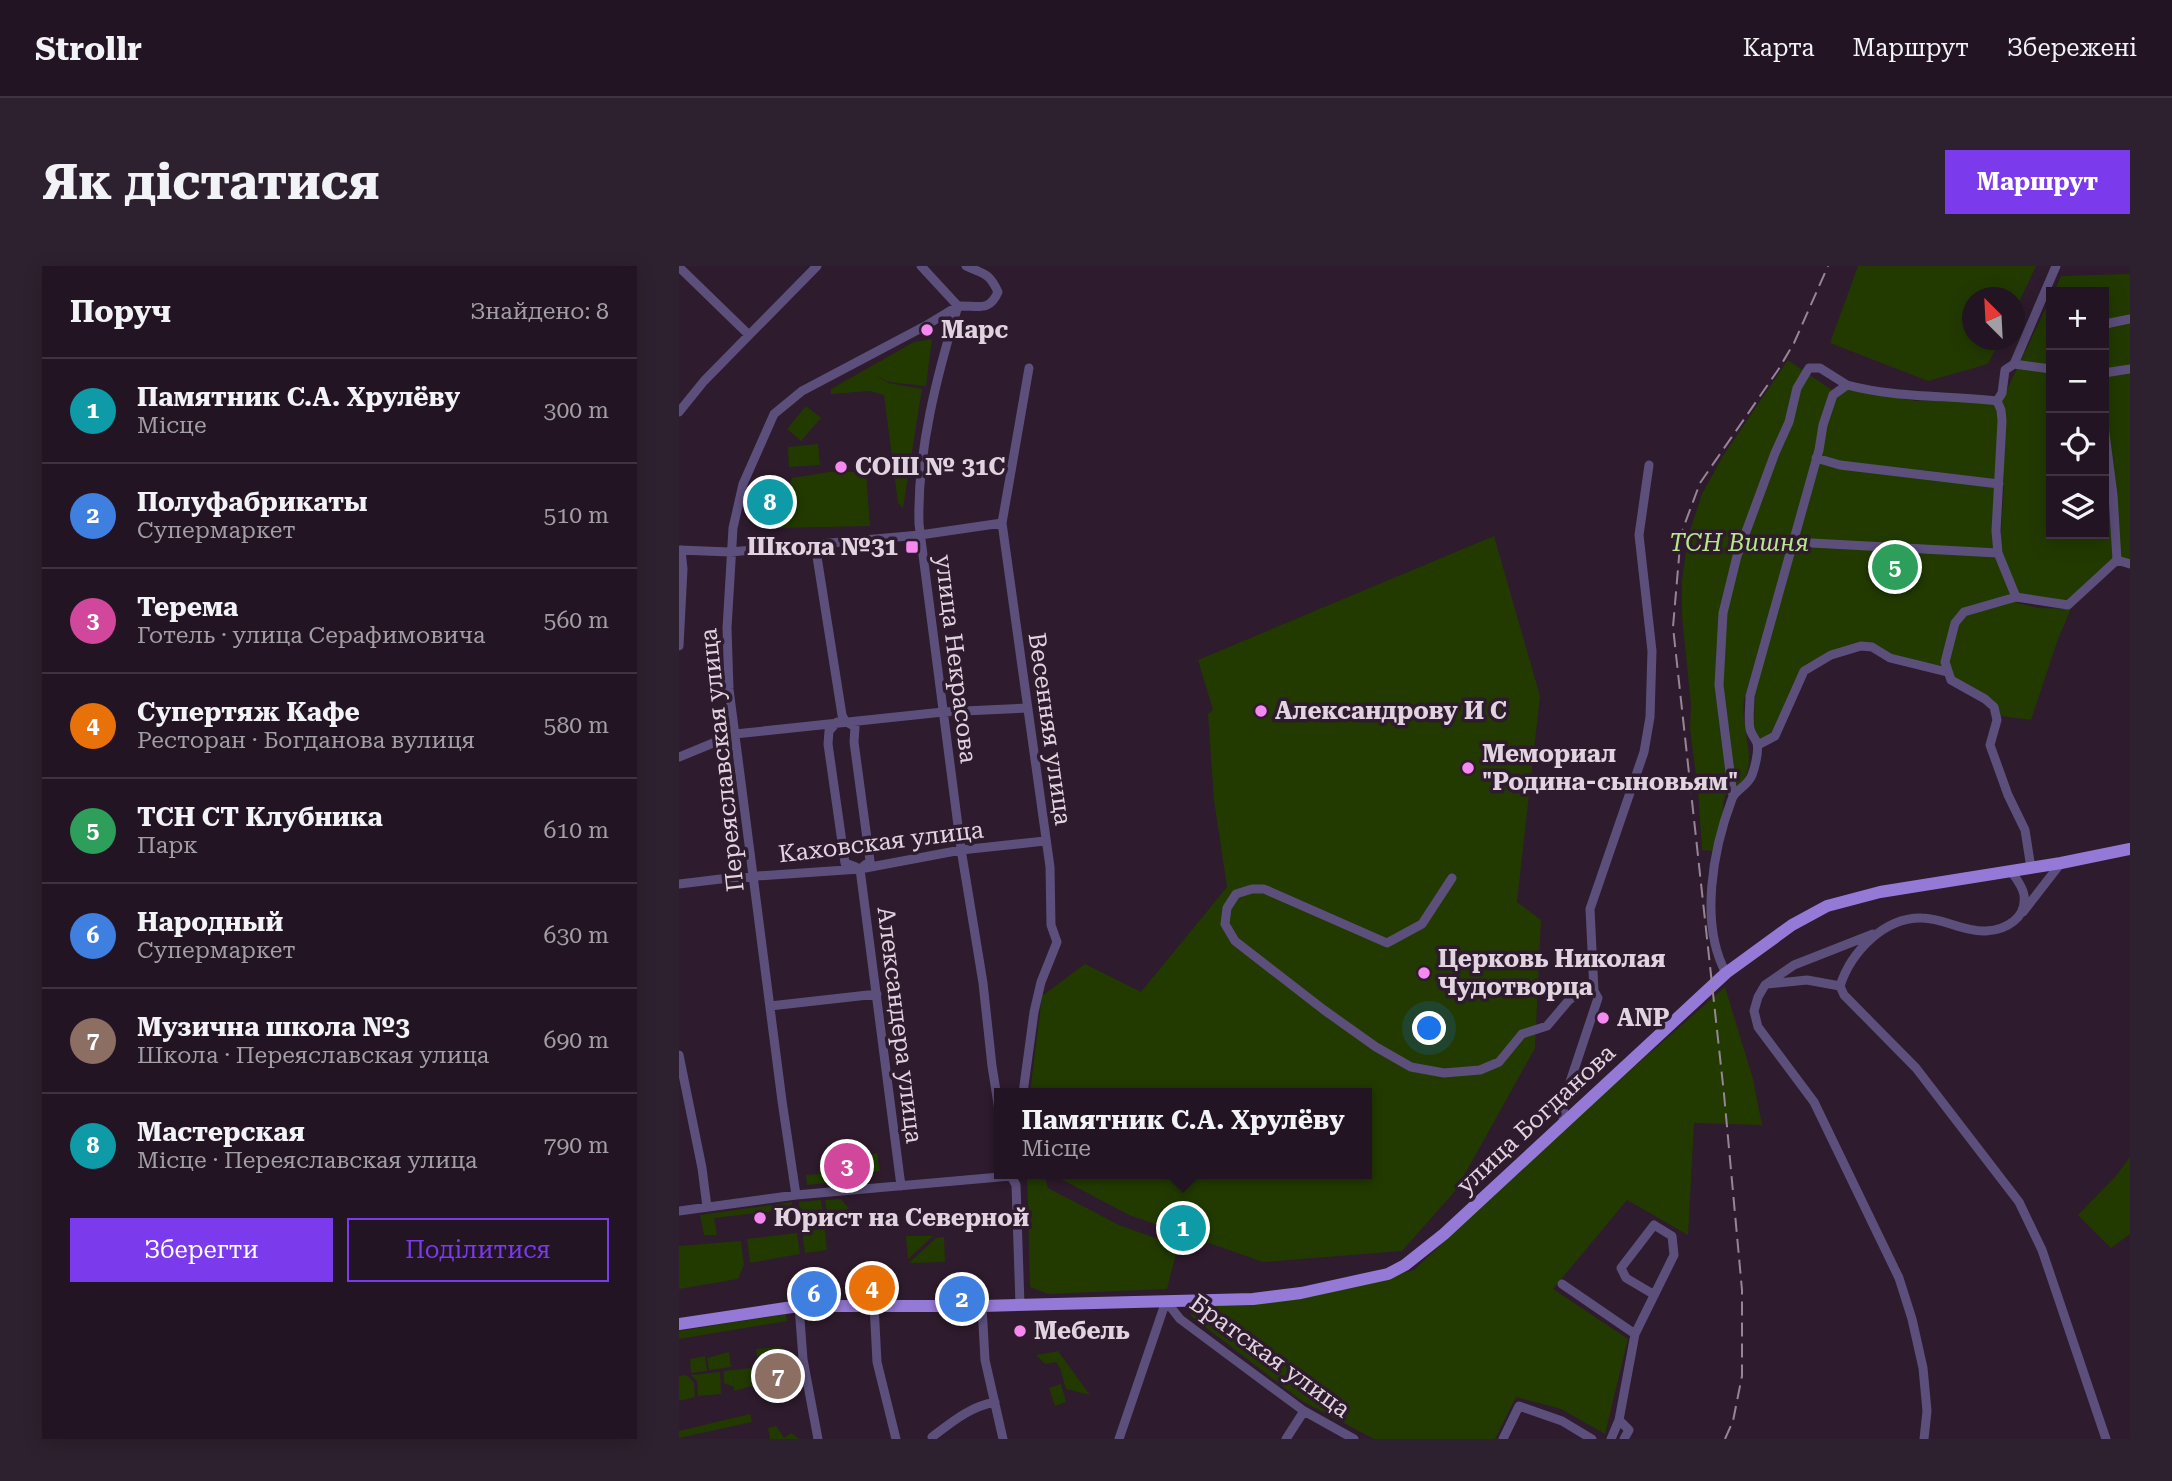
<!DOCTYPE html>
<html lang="uk">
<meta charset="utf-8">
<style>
body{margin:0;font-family:"Roboto Serif",serif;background:#2e212f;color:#f1f3f6}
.controls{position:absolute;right:21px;top:21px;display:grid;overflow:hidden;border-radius:0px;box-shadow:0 4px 18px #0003}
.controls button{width:63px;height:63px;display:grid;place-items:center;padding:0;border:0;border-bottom:2px solid #3f3340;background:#221422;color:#f1f3f6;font:35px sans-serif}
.compass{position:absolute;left:1283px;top:21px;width:63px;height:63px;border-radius:50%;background:#221422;box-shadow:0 4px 18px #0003;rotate:336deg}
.you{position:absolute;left:751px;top:763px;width:24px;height:24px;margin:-18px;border:5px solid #fff;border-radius:50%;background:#1a73e8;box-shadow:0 0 0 10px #1a73e833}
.badge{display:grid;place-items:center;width:46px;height:46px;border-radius:50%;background:#7c3aed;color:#fff;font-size:23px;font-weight:700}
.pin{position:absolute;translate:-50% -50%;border:4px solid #fff;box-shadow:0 2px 7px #0006}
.popup{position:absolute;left:315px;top:822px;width:378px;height:91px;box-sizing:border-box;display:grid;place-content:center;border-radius:0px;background:#221422;filter:drop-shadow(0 2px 5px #0005);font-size:23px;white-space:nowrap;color:#a29ea5}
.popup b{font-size:26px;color:#f1f3f6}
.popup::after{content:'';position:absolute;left:50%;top:100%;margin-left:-14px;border:14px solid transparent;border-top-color:#221422}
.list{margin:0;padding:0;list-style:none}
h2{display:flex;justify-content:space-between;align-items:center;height:91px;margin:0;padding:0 28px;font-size:30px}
h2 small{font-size:23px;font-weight:400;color:#a29ea5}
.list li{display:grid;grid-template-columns:46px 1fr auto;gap:21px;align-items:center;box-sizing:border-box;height:105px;padding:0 28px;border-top:2px solid #3f3340}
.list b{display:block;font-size:26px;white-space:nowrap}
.list p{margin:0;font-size:23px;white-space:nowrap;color:#a29ea5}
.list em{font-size:23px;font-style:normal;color:#a29ea5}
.actions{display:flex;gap:14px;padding:21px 28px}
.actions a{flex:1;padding:16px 0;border:2px solid #7c3aed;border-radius:0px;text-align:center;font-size:24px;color:#7c3aed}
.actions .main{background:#7c3aed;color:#fff}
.icon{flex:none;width:38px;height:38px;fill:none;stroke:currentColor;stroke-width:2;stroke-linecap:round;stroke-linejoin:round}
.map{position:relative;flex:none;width:1451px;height:1173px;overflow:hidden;border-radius:0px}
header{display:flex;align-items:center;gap:42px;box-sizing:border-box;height:98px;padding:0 35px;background:#221422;border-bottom:2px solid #3f3340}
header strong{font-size:33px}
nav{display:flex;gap:38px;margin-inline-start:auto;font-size:24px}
.intro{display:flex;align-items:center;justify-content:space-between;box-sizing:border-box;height:168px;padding:0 42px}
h1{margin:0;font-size:49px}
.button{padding:18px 32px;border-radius:0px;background:#7c3aed;color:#fff;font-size:24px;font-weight:700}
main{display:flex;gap:42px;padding:0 42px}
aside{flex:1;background:#221422;border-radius:0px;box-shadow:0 4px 18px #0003}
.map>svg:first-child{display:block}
.green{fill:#223a00}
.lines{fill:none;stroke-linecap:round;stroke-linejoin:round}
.minor{stroke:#5c4f7c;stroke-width:9}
.major{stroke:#9579d6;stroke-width:12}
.rail{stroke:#968695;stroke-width:2;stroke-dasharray:14 7;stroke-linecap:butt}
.poi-dot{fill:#f589ef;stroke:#2e1b2d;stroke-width:2.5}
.labels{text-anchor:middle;stroke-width:7;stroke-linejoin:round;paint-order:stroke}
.poi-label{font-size:24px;font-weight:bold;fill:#e1d4e0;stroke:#2e1b2d;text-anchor:start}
.park-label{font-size:24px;font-style:italic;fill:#b7e789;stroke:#2e1b2d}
.street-label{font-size:24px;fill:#e1d4e0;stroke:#2e1b2d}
</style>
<header>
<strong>Strollr</strong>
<nav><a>Карта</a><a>Маршрут</a><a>Збережені</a></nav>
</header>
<div class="intro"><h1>Як дістатися</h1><a class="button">Маршрут</a></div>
<main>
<aside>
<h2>Поруч<small>Знайдено: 8</small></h2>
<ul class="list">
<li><span class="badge" style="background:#0f9aa8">1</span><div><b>Памятник С.А. Хрулёву</b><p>Місце</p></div><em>300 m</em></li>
<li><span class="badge" style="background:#3f7fe0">2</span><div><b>Полуфабрикаты</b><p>Супермаркет</p></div><em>510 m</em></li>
<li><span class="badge" style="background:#d1479c">3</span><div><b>Терема</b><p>Готель · улица Серафимовича</p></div><em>560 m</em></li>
<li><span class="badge" style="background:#e8710a">4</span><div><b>Супертяж Кафе</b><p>Ресторан · Богданова вулиця</p></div><em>580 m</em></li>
<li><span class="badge" style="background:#2e9e5b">5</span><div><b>ТСН СТ Клубника</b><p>Парк</p></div><em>610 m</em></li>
<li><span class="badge" style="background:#3f7fe0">6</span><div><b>Народный</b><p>Супермаркет</p></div><em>630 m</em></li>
<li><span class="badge" style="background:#8d6e63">7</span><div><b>Музична школа №3</b><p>Школа · Переяславская улица</p></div><em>690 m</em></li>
<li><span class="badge" style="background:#0f9aa8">8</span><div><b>Мастерская</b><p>Місце · Переяславская улица</p></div><em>790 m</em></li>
</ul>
<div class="actions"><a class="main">Зберегти</a><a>Поділитися</a></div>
</aside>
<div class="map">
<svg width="1451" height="1173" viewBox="0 0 1451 1173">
<rect width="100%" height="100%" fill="#2e1b2d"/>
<path class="green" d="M1179 0H1357L1336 45V32H1294V74H1321L1309 98 1249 115 1151 77Z
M1451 8V296L1432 295 1387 335 1338 327 1321 284 1325 219 1323 134 1372 31V268H1425V26H1375L1382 10Z
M253 73 247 120 209 116 193 107 209 117 243 123 224 242 219 237 205 129 191 125 152 128V123L235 76Z
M1109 94 1154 125 1065 434C1060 468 1089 510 1046 529L1044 539 1046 550 1035 585 1023 584 1019 524 1011 463 1012 439 1003 350V315L1009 271 1023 228 1044 190Z
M1168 123 1237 135 1272 133 1315 138 1320 144 1315 283 1332 329 1338 337 1359 342 1392 343 1379 373 1352 454 1322 450 1318 439 1276 413 1183 378 1124 404 1094 467 1081 475 1075 466 1076 421 1146 158 1156 131Z
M127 140 142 152 122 175 108 163Z
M139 178 141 199 110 201 109 181Z
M150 206H187L191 260 100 262 113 212Z
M815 270 861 430 838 636 862 654 856 782 777 924 723 985 584 996 450 949 382 913 380 908H688V827H351L363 730 406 698 462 726 548 621 535 534 529 448 534 444 519 394Z
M1046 721 1074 813 1083 859 1015 857 1009 969 948 934 874 1023 949 1073 926 1168 882 1143 837 1131 816 1173H695L623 1135 513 1051 510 1044 517 1041 636 1030 735 1004 890 858Z
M198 887 201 905 189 906 188 890Z
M1451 891V968L1432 982 1399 949 1437 910Z
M148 901 149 917 128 919 127 909 141 908 140 902Z
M348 908H365L369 922 440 959 499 980 488 1023 369 1028 351 1021Z
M162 933 170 943 148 946 146 934Z
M142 934 145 955 122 958 120 936Z
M113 936V943L35 952 38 969H25L21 949Z
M146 963 148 984 126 987 123 965Z
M118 967 121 988 71 997 68 973Z
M227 970H254L229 993Z
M265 971 266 996 230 997 257 972Z
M62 975 65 999 59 1013 0 1023V980Z
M107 1048 108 1055 0 1073V1065Z
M102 1081 103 1087H115V1093L79 1097 77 1083Z
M379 1085 411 1129 387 1123 381 1102 377 1096 366 1098 357 1089Z
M50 1086 52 1101 30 1104 28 1092Z
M26 1090 28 1105 12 1107 11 1093Z
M97 1099 100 1114 81 1117 79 1102Z
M73 1102 76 1119 55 1125V1121L45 1117V1105Z
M41 1106 42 1128 19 1130 18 1115 12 1109Z
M7 1109 15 1116 16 1131 0 1135V1110Z
M382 1118 387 1136 376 1140 370 1122Z
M71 1148 73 1156 0 1172V1165Z
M97 1160 105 1172 112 1167 120 1173H91L89 1162Z"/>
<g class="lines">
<path class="minor" d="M242 0 279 40
M1 2 70 69
M279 40C258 109 238 185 240 258L282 583 304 717 313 800 320 844
M279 40C298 39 310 47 319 26 310 6 304 8 287 0
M1425 60 1431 57 1451 53
M1335 98 1372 103
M1425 107 1451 103
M0 146 25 115 138 0
M1137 192 1161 199 1320 218
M1114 276 1319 287
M136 278 163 449 166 455 176 461 175 476 191 595 181 603 222 920
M0 284 51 286 241 269 323 257
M1438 294 1451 298
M1337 331 1389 339 1438 294 1434 229 1425 160
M0 380 4 303 2 284
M158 456 150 465 149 478 166 597 177 601
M1079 479 1096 470 1125 405 1152 389 1182 380 1193 381 1211 392 1268 406
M0 491 56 468 264 446 349 442
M1054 530 1040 419 1044 347 1058 290 1096 187 1110 156 1118 122 1130 102H1141L1168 119
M1352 602 1346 564 1329 529 1311 479 1318 454 1315 441 1306 433 1272 414 1266 396 1276 357 1285 346 1337 331 1319 287 1317 265 1323 155 1322 144 1318 135 1323 127 1326 104 1335 98 1377 0
M1332 605C1337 612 1344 621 1345 629 1348 652 1327 664 1307 665 1285 666 1264 652 1243 652 1205 651 1172 686 1161 720L1165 729 1237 802 1340 936 1363 984 1427 1173
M773 612 743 658 708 677 585 623H573L557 628 548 642 546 658 556 675 645 744 697 781 732 801 765 807 801 804 820 796 843 768 868 760 890 734 904 724 915 725 919 732 885 834 884 856
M0 618 50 612 181 603 282 584 366 575
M1344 646 1382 597
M1194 668 1115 699 1086 719 1079 731 1075 745 1079 761 1135 836 1220 1012 1233 1053 1244 1102 1248 1145 1245 1173
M1047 707C1020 658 1034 583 1053 533 1056 524 1069 520 1073 509 1076 501 1080 485 1078 477 1076 472 1072 468 1071 463 1069 452 1071 441 1071 430L1140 184 1144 159 1154 129 1168 119C1217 132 1267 129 1318 135
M1088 718 1128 714 1161 720
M915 725 911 643 965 486 971 451 973 385 960 269 970 199
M91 740 198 728
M0 789 23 902 28 941
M344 827 355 746 362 716 378 676 372 659 371 601 323 257 350 102
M331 908 337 919 341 1039
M117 929 103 835 50 423 48 362 54 262 64 218 95 148 123 125 246 60 279 40
M0 945 117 929 332 910
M883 1018 956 1068
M487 1035 501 1053 556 1094 625 1145 675 1173
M195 1039 198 1096 217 1173
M120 1040 124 1093 139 1173
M303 1040 306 1094 324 1173
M940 1154 950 1164 945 1173
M253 1171C273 1156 290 1141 316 1136
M440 1173 487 1035
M607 1173 625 1145
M824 1173 840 1140 883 1155 913 1173
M932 1173 940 1154 956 1068 995 989 993 970 975 959 942 1002 947 1012 974 1028"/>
<path class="major" d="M0 1058 120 1040H303L574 1033 622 1027 709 1008 726 999 765 968 1047 707 1113 659 1148 640 1201 626 1382 597 1451 583"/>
<path class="rail" d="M1046 1173 1054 1155 1063 1110V1024L1045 828 994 361 1002 268 1021 217 1099 104 1115 77 1149 0"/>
</g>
<g class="poi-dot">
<circle cx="248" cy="64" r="7"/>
<circle cx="162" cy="201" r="7"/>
<rect x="226" y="274" width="14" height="14" rx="3.5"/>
<circle cx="582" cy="445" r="7"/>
<circle cx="789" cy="502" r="7"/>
<circle cx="745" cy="707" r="7"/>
<circle cx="924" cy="752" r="7"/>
<circle cx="81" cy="952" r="7"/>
<circle cx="341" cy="1065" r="7"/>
</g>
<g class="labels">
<g class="poi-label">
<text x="262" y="72">Марс</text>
<text x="176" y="209">СОШ № 31С</text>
<text x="219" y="289" text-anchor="end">Школа №31</text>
<text x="596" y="453">Александрову И С</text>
<text x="803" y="496">Мемориал<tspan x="803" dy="28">"Родина-сыновьям"</tspan></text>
<text x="759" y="701">Церковь Николая<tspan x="759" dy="28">Чудотворца</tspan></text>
<text x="938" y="760">ANP</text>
<text x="95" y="960">Юрист на Северной</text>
<text x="355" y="1073">Мебель</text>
</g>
<g class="park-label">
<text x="1060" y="285">ТСН Вишня</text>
</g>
<g class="street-label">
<text transform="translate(277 393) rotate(83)" y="8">улица Некрасова</text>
<text transform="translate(371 463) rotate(82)" y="8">Весенняя улица</text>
<text transform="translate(43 494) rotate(-96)" y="8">Переяславская улица</text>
<text transform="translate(202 576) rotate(-7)" y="8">Каховская улица</text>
<text transform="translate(221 759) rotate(83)" y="8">Александера улица</text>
<text transform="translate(857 853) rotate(-43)" y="8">улица Богданова</text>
<text transform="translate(591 1090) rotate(36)" y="8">Братская улица</text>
</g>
</g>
</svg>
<div class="controls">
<button>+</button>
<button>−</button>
<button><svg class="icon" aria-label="locate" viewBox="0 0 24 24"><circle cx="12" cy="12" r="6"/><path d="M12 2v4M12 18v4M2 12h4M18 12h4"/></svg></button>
<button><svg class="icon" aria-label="layers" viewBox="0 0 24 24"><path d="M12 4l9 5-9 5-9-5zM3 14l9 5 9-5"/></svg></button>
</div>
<svg class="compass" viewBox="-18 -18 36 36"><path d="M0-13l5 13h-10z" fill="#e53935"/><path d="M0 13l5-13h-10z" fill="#a29ea5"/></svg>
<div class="you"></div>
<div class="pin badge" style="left:504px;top:962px;background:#0f9aa8">1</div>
<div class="popup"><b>Памятник С.А. Хрулёву</b>Місце</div>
<div class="pin badge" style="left:283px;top:1033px;background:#3f7fe0">2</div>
<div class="pin badge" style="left:168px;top:900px;background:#d1479c">3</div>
<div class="pin badge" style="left:193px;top:1022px;background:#e8710a">4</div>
<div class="pin badge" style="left:1216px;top:301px;background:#2e9e5b">5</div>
<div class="pin badge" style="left:135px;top:1028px;background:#3f7fe0">6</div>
<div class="pin badge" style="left:99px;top:1110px;background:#8d6e63">7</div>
<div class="pin badge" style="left:91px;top:236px;background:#0f9aa8">8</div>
</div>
</main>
